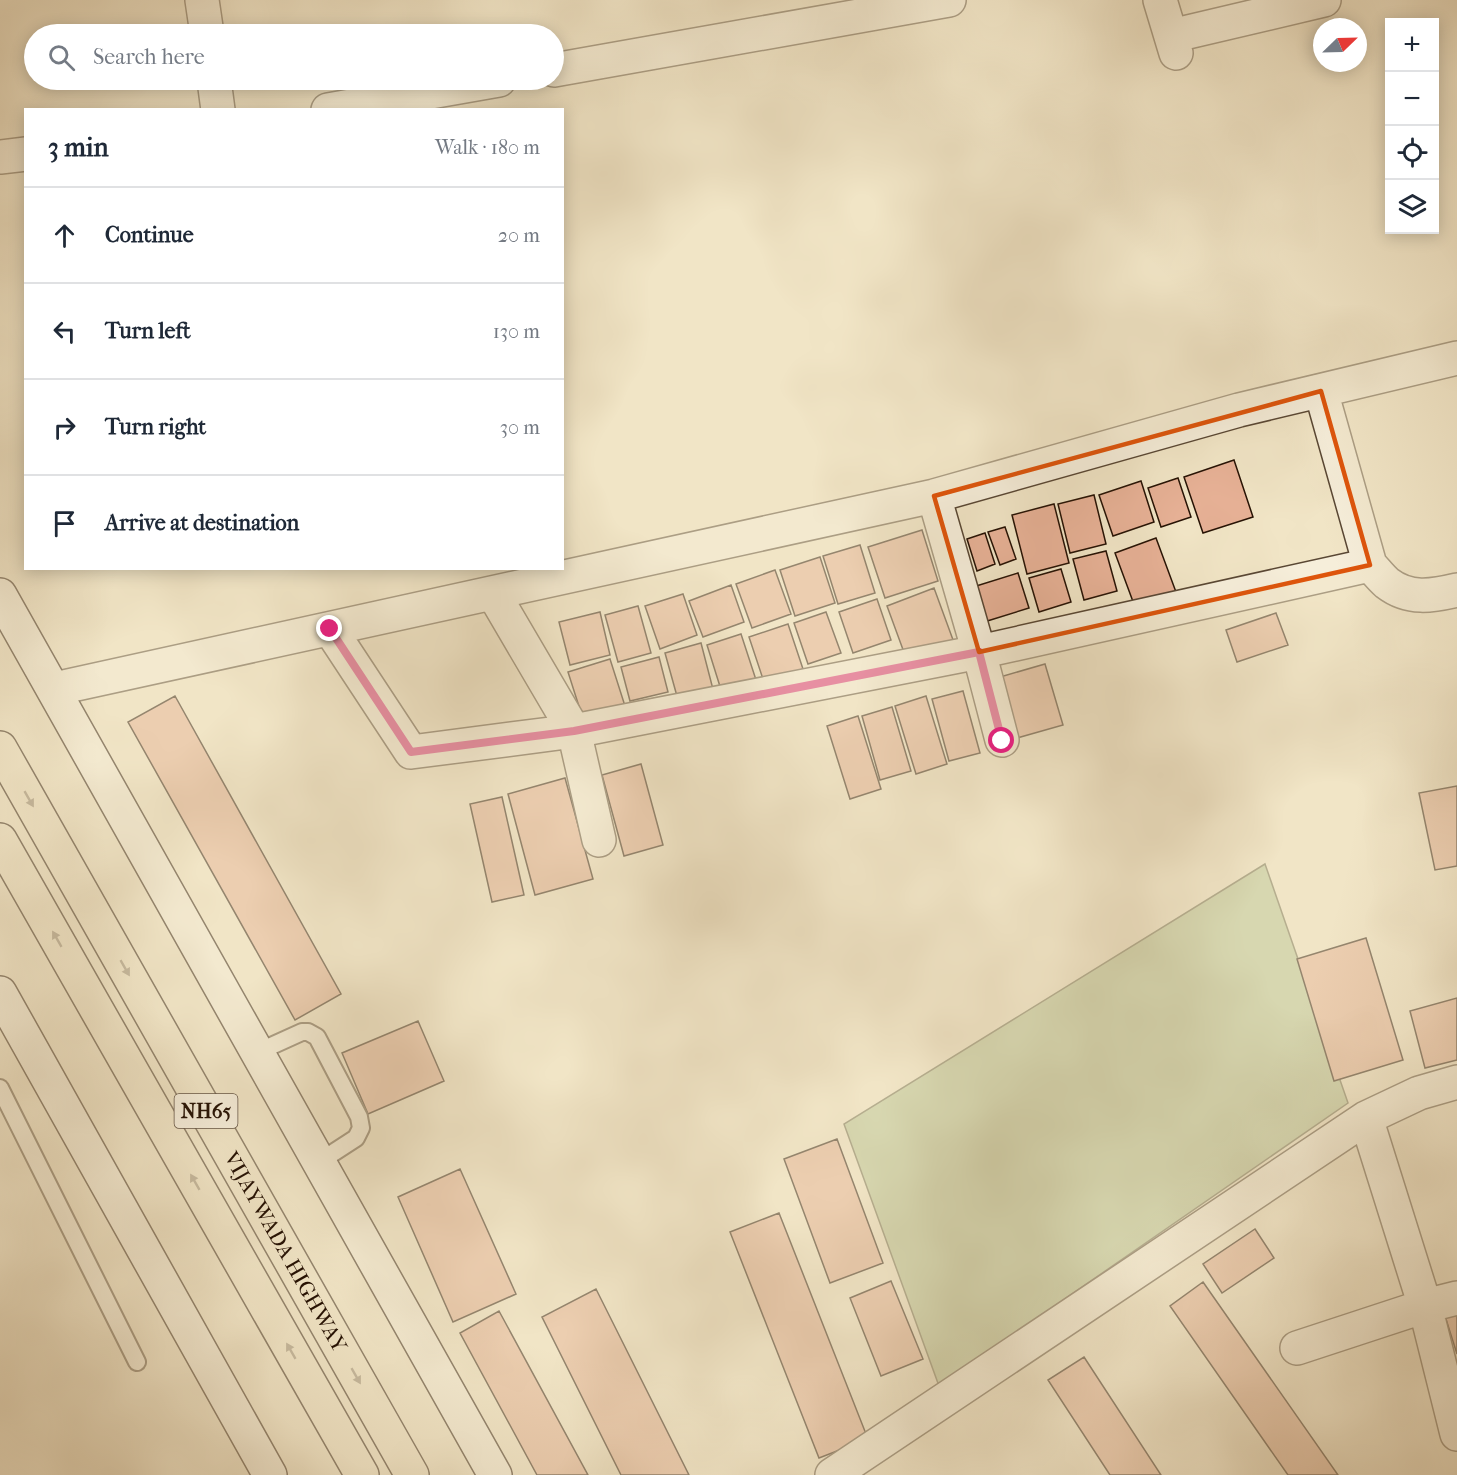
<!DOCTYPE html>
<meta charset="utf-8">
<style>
body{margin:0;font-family:"IM FELL French Canon",serif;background:#f6f6f7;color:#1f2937}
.controls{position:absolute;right:18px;top:18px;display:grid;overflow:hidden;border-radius:0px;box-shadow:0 3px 15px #0003}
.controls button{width:54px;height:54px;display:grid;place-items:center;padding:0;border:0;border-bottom:2px solid #e0e1e3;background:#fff;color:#1f2937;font:30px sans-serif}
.compass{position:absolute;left:1313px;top:18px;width:54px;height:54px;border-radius:50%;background:#fff;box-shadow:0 3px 15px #0003;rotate:67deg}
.stop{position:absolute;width:18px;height:18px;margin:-14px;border:4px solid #db2777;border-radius:50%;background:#fff}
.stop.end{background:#db2777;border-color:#fff;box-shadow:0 2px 6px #0008}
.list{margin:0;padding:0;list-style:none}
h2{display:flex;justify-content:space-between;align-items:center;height:78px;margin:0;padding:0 24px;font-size:26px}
h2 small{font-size:20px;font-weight:400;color:#747a83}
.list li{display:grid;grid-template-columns:39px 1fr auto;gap:18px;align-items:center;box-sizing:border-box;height:96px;padding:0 24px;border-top:2px solid #e0e1e3}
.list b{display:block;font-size:22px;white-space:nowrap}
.list em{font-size:20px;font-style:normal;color:#747a83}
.icon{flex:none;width:33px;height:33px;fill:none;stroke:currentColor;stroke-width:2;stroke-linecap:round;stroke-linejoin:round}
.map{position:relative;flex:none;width:1457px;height:1475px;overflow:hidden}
.search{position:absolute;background:#fff;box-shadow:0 3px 15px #0003;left:24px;top:24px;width:540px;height:66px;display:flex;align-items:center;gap:15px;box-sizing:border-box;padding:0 21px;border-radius:33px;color:#747a83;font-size:22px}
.panel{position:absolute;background:#fff;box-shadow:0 3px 15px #0003;left:24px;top:108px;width:540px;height:462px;border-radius:0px}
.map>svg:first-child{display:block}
.green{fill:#b9c596;stroke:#706c4d;stroke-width:1.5}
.building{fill:#e7b196;stroke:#261204;stroke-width:1.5}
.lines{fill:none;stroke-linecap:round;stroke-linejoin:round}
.lane-casing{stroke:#594734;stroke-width:20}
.street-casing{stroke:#594734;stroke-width:36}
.secondary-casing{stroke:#261204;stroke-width:36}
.highway-casing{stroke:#261204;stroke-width:36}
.lane{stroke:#f6eeda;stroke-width:16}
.street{stroke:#f6eeda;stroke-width:33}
.secondary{stroke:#f6eeda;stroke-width:33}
.highway{stroke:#f1e5c6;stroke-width:33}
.oneway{fill:#96866f}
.route{stroke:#db2777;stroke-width:8}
.marked{fill:none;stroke:#de550c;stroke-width:4.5;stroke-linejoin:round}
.labels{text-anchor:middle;stroke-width:4.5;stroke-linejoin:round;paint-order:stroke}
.shield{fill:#f6eeda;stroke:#645444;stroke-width:1.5}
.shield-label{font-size:20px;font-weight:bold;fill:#261204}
.street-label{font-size:21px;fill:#261204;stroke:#f6eeda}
</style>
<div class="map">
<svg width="1457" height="1475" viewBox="0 0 1457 1475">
<rect width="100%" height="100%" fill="#f1e5c6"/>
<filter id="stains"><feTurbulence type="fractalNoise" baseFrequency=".00333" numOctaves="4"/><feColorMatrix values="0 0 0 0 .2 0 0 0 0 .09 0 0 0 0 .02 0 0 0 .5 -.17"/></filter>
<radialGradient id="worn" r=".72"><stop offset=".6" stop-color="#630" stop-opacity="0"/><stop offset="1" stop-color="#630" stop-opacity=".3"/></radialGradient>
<path class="green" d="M1265 864 1348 1103 939 1386 844 1124Z"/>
<path class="building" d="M1234 460 1253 517 1203 533 1184 477Z
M1178 478 1191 517 1161 527 1148 488Z
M1141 481 1154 522 1113 536 1099 495Z
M1094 495 1106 544 1070 553 1058 504Z
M1054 504 1069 563 1027 574 1012 515Z
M1005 527 1016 559 1000 565 988 532Z
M922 530 938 581 885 598 868 547Z
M985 533 995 564 977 571 967 539Z
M1156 538 1176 592 1135 607 1115 553Z
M860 545 875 593 838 604 823 556Z
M1106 551 1117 591 1084 600 1073 559Z
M820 557 835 603 795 616 780 570Z
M1061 569 1071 602 1039 612 1029 578Z
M775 570 791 614 752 628 736 584Z
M1018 573 1029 608 984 622 973 587Z
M731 585 744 622 703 637 689 601Z
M934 588 956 648 909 666 887 606Z
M683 594 697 635 660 649 645 606Z
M877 599 891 640 853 653 839 612Z
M638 606 651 653 618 662 605 615Z
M600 612 610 655 570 665 559 622Z
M826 612 841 653 808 664 794 623Z
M1276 613 1288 645 1237 662 1226 630Z
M788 624 803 669 764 682 749 637Z
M741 634 758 686 723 696 707 645Z
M701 643 715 697 680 707 665 653Z
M659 657 668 692 630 701 621 667Z
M610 659 625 706 583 719 568 672Z
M1045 664 1063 725 1017 738 1000 677Z
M963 691 980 753 949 761 932 699Z
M175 696 341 994 295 1020 128 722Z
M926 696 947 764 916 774 895 706Z
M892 707 911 771 880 780 862 716Z
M858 716 881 789 850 799 827 726Z
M641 764 663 845 624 856 602 775Z
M565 778 593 879 535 895 508 794Z
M1457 786V866L1435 870 1419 793Z
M502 797 524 895 492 902 470 804Z
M1366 938 1403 1060 1334 1081 1297 959Z
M1457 998V1060L1425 1068 1410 1011Z
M418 1021 444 1081 368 1114 342 1053Z
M837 1139 883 1263 830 1283 784 1159Z
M460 1169 516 1294 453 1322 398 1197Z
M779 1213 868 1439 819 1458 730 1232Z
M1255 1229 1274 1258 1222 1293 1203 1264Z
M891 1281 923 1359 881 1376 850 1298Z
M1203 1282 1338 1475H1288L1170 1306Z
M596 1289 689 1475H621L542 1317Z
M499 1311 588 1475H537L460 1333Z
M1457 1312V1354L1445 1316Z
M1084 1357 1161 1475H1110L1048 1380Z"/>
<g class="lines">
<g class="lane-casing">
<path id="lane" d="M258 1052 302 1032H308L317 1037 359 1117 361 1128 356 1138 319 1162
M0 1088 137 1362"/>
</g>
<g class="street-casing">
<path id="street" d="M202 0 207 34
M1160 0 1176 53
M1171 36 1324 0
M554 70 949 0
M214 80 218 110
M328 110 499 80
M0 157 26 154
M1321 391 1370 565C1375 570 1381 578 1387 583 1409 600 1432 596 1457 590
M934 496 979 652 1370 565
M493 593 574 731 979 652 1002 740
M330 629 411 752 574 731 599 840
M54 689 934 496 1239 410 1457 358
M1366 1118 1425 1306 1457 1434
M1297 1348 1425 1306 1457 1298
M832 1475 1366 1118 1419 1093 1457 1082"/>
</g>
<g class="secondary-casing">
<path id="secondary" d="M0 595 495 1475
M0 993 270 1475"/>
</g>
<g class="highway-casing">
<g id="highway">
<path id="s1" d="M0 748 412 1475"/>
<path d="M0 840 362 1475"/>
</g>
</g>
<use href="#lane" class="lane"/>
<use href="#street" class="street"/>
<use href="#secondary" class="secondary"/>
<use href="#highway" class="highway"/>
</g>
<defs><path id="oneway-solid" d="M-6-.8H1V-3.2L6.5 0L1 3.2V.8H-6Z" transform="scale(1.5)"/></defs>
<g class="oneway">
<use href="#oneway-solid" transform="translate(29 799) rotate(60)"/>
<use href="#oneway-solid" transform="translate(57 939) rotate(-120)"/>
<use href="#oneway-solid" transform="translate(125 968) rotate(60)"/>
<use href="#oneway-solid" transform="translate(195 1182) rotate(-120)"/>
<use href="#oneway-solid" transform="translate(291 1351) rotate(-120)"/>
<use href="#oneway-solid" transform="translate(356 1376) rotate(60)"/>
</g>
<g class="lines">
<path class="route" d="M330 629 411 752 574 731 979 652 1002 741"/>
</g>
<path d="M0 0H1457V1475H0ZM1321 391 1370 565 979 652 934 496Z" fill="#f1e5c6" fill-opacity=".55" fill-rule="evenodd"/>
<path class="marked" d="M1321 391 1370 565 979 652 934 496Z"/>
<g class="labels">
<rect class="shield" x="174.5" y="1094" width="63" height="34" rx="4.5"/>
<g class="shield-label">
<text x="206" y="1118">NH65</text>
</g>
<g class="street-label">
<text dy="7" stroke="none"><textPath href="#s1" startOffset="579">VIJAYWADA HIGHWAY</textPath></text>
</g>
</g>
<rect width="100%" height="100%" filter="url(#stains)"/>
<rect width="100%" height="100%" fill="url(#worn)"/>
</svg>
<div class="controls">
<button>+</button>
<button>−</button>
<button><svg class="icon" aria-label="locate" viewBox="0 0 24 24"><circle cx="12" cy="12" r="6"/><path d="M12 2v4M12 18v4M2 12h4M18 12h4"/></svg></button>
<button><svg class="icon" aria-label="layers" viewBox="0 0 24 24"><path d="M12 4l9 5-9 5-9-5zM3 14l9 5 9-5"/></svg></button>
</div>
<svg class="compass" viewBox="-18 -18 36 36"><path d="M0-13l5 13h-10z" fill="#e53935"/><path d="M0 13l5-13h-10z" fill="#747a83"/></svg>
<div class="stop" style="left:1002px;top:741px"></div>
<div class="stop end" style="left:330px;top:629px"></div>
<div class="search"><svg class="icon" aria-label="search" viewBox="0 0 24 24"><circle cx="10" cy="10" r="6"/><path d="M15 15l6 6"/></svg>Search here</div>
<section class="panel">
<h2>3 min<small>Walk · 180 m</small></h2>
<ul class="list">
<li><svg class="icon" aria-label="ahead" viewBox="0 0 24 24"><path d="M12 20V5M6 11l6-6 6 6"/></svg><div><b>Continue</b></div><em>20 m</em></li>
<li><svg class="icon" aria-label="left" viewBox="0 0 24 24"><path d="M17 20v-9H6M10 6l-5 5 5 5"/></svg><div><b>Turn left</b></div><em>130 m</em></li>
<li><svg class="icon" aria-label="right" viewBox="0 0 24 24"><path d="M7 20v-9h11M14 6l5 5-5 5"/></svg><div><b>Turn right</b></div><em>30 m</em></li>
<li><svg class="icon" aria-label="arrive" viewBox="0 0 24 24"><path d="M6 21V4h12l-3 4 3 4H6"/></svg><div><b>Arrive at destination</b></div></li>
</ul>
</section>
</div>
